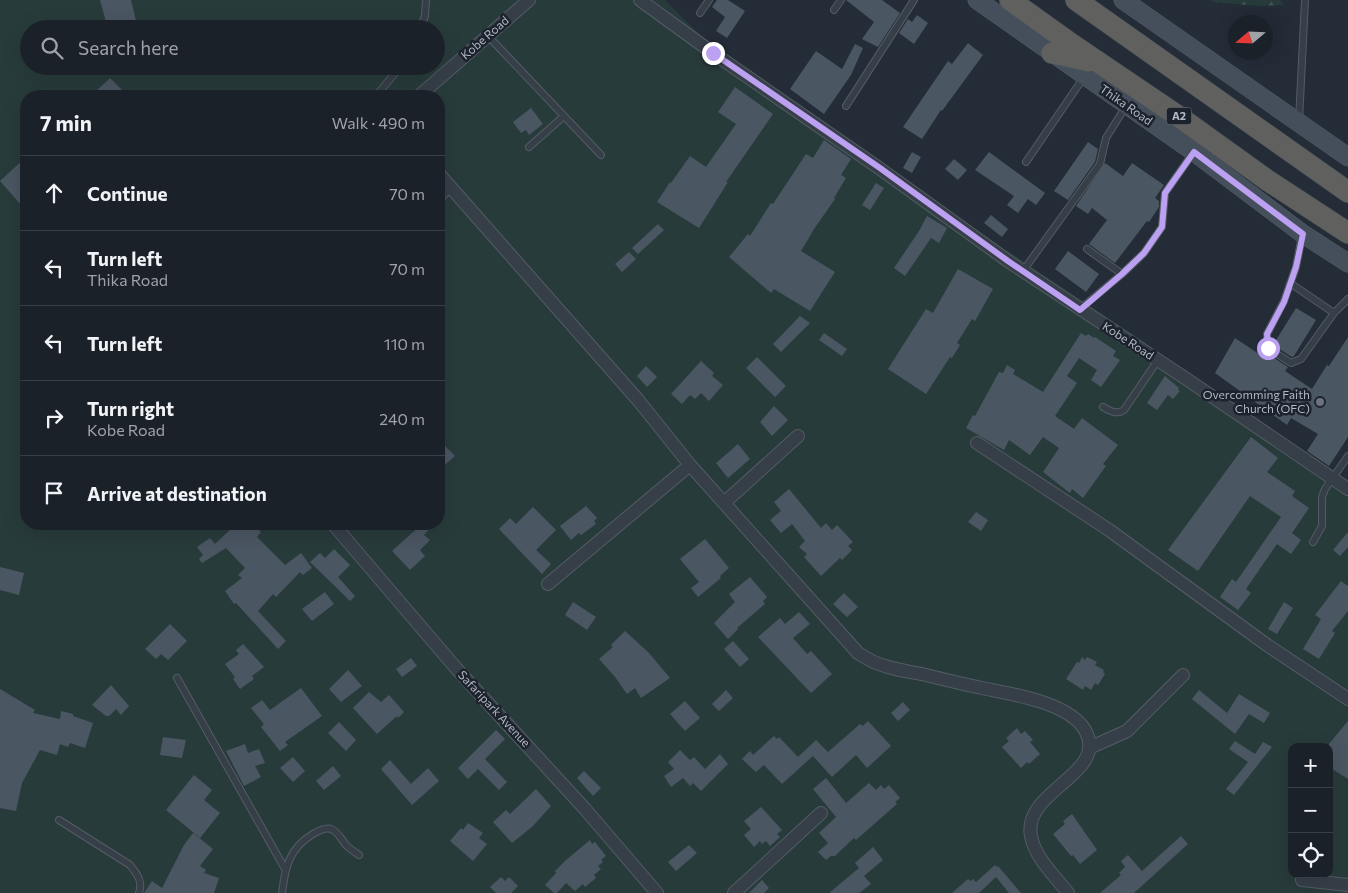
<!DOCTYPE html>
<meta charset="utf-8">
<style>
body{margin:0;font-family:Commissioner,sans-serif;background:#272e35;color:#f1f3f6}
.controls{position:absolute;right:15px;bottom:15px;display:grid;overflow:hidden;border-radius:10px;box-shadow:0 5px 20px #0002}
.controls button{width:45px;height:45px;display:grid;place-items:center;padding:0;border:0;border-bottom:1px solid #383e46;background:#1a2129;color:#f1f3f6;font:25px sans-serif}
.compass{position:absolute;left:1228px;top:15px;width:45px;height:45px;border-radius:50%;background:#1a2129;box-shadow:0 5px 20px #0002;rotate:251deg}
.stop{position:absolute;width:15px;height:15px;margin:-11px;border:4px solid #bca0f2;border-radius:50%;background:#fff}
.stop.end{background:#bca0f2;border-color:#fff;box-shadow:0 1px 5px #0008}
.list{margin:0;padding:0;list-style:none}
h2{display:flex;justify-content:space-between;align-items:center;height:65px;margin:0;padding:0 20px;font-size:21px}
h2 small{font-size:16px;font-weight:400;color:#9fa3a8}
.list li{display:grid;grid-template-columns:32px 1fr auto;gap:15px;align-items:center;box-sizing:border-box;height:75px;padding:0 20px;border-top:1px solid #383e46}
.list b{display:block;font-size:19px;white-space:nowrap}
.list p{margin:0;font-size:16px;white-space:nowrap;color:#9fa3a8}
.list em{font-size:16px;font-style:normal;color:#9fa3a8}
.icon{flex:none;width:28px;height:28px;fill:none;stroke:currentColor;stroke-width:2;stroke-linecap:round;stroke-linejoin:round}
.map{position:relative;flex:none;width:1348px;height:893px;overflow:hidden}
.search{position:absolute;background:#1a2129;box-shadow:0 5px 20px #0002;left:20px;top:20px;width:425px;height:55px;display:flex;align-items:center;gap:12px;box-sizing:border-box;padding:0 18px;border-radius:28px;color:#9fa3a8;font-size:19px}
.panel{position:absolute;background:#1a2129;box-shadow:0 5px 20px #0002;left:20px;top:90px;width:425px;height:440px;border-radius:20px}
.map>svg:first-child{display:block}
.forest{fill:url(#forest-firs)}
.garden{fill:#283b3b;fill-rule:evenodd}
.building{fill:#4b5663}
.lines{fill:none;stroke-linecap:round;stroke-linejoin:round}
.service-casing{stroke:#545c66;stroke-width:8}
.minor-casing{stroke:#545c66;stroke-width:14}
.secondary-casing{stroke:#545c66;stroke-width:19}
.trunk-casing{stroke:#414953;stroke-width:22}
.service{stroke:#363e48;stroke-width:6}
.minor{stroke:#363e48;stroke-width:12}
.secondary{stroke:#454e5b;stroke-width:18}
.trunk{stroke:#60605e;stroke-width:21}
.route{stroke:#bca0f2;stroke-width:6}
.worship-dot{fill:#6b7280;stroke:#1c232d;stroke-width:2}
.labels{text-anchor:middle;stroke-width:5;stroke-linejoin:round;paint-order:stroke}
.shield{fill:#1c232d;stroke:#848c97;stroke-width:1}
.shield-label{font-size:11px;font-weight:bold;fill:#b1b9c4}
.street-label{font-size:12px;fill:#b1b9c4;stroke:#1c232d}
.poi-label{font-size:12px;fill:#b1b9c4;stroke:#1c232d;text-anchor:end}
</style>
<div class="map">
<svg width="1348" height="893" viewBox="0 0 1348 893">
<defs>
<pattern id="forest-firs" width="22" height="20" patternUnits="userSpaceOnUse" patternTransform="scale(1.25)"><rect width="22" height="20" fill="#283b3b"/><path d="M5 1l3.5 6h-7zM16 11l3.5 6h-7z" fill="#455556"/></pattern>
</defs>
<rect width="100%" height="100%" fill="#232c37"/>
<path class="forest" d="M1210 0H1280L1284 5 1257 6 1214 2Z"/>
<path class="garden" d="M0 0H665L731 66 1144 342 1348 483V893H0ZM29 29H436V66H29ZM26 96H439V524H26ZM1292 747H1329V874H1292Z"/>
<path class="building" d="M100 0H131L136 21 108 29Z
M717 0H728L745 11 727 38 716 31 725 17 712 7Z
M846 0H882L900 13 878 47 862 39 874 22Z
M917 15 928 23 914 44 899 33 908 19 912 22Z
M968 43 983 55 942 111 941 110 922 139 903 127 948 61 952 64Z
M855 44 863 48 851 75 824 114 790 89 816 51 842 69Z
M110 78 128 96H91Z
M735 87 773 114 726 182H728L699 228 657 202 670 182 671 183 690 156 706 167 736 124 718 112Z
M531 108 543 124 529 135 526 130 521 133 513 122Z
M824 140 851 159 841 175 846 178 834 198 835 199 814 229 801 251 835 272 810 311 774 289 771 293 729 257 748 234 750 236 771 203 773 204 806 154 813 158Z
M1088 142 1098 149 1095 162 1068 200 1054 191Z
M912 152 921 157 912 173 903 168Z
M989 152 1045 193 1036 205 1028 199 1018 213 1007 205 1014 196 975 170Z
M26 157V200L21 205 0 181Z
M954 159 967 170 958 180 945 169Z
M1105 163 1123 176 1132 163 1164 185 1155 198 1159 201V207L1149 222 1147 221 1115 263 1089 244 1107 220 1092 208 1088 214 1076 206Z
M876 183 884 188 870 210 862 205Z
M991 215 1008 229 1002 237 984 223Z
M927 216 947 228 939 243 931 238 905 276 894 268 919 231Z
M658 224 664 230 638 254 632 248Z
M1068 251 1099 274 1086 292 1055 269Z
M629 252 636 259 622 272 615 264Z
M958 269 993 289 975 321 972 319 957 343 960 345 952 358 950 357 926 394 888 369 926 309 933 313Z
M1296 308 1316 320 1294 356 1292 357 1273 345Z
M800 316 810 323 781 352 773 344Z
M824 333 847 349 842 356 819 340Z
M1081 333 1086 336 1088 334 1094 338 1095 337 1116 351 1113 356 1120 360 1101 387 1091 380 1097 370 1079 358 1067 376 1077 383 1055 416 1074 429 1082 418 1118 445 1103 464 1106 466 1083 498 1072 489 1070 493 1043 472 1059 448 1043 437 1030 455 1009 440 1004 450 966 428 973 415 975 416 999 372 1003 373 1007 365 1015 370 1013 374 1043 392Z
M1348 337V437L1329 466 1307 451 1318 434 1291 418 1287 425 1215 373 1235 338 1265 358 1268 354 1288 367 1285 371 1312 389 1327 365 1329 366Z
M757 357 786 386 775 397 746 368Z
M701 361 714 373 712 376 723 385 709 401 701 393 695 399 690 395 682 404 671 394Z
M646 366 657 377 647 387 637 376Z
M1165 376 1179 388 1178 390 1180 391 1173 399 1168 395 1157 410 1147 403Z
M774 406 788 420 772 436 760 422Z
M1251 437 1278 458 1267 472 1295 491 1292 496 1309 508 1292 533 1301 540 1291 554 1277 544 1246 589 1251 593 1238 610 1220 597 1232 579 1236 582 1281 517 1250 496 1198 571 1168 550Z
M439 440 455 456 439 470Z
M738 444 750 459 728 478 716 463Z
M789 489 821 528 826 523 832 530 837 525 853 542 848 546 852 550 842 560 840 558 821 576 804 557 807 554 799 547 805 541 792 524 781 533 770 520 781 511 774 502Z
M586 506 597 518 594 521 596 524 581 535 579 533 571 540 560 526Z
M533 507 556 530 536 550 551 564 542 574 499 529 510 518 516 524Z
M976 512 988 520 981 531 968 522Z
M236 524H253L261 532 257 537 285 565 301 553 312 568 303 575 300 572 276 597 273 594 258 611 286 641 278 649 236 603 234 604 225 591 242 578 238 575 245 568 226 548 202 563 199 559 203 555 197 547 210 538 215 544Z
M422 524H434L424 535 430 540 420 550 425 556 410 570 392 551Z
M1348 532V547L1340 556 1333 550Z
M705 539 729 568 720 576 721 578 698 597 691 588 699 582 680 559Z
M334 549 350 565 338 577 355 596 350 601 310 562 320 553 325 558Z
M0 567 24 573 19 595 0 590Z
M750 577 767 597 763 601 765 604 737 628 738 629 728 639 714 623 735 602 729 594Z
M1341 581 1348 586V611L1332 631 1335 633 1319 659 1303 649 1321 619 1315 615Z
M325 592 334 604 312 621 302 609Z
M844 593 858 607 847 617 833 604Z
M573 602 596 617 587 630 565 615Z
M1284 602 1293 608 1277 634 1268 629Z
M799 612 810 624 793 638 807 654 811 651 832 674 811 693 758 637 780 618 785 624Z
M170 624 187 641 168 660 161 654 156 659 145 649Z
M625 631 649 653 670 678 641 698 635 688 627 694 615 677 599 659 613 647 611 645Z
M733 641 749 659 740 667 724 649Z
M243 644 264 667 252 676 254 679 240 689 233 679 235 677 225 664 239 654 236 650Z
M1082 657 1085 660 1087 657 1097 662 1095 665 1104 670 1103 672 1105 674 1098 685 1095 683 1091 690 1085 686 1083 690 1066 679 1077 662 1079 663Z
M411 658 417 666 402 677 396 669Z
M348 670 362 686 341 702 329 689Z
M111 685 129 706 121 715 116 709 109 716H106L92 705Z
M301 688 322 716 285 742 288 745 280 751 261 727 264 724 251 708 262 700 270 710Z
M0 689 35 710 33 713 60 719 61 711 73 714V716L93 723 85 748 70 743 68 747 60 744 57 755 40 750 22 783 16 811 0 808Z
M726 690 733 698 719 711 712 704Z
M1199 690 1227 713 1239 694 1270 713 1264 723 1249 714 1235 734 1192 699Z
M369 692 381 702 389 695 404 712 398 718 397 716 377 734 353 708Z
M685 701 700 718 685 731 670 714Z
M903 702 910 710 898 721 891 713Z
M868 721 891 746 867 768 856 755 832 777 813 756 782 784 764 765 756 772 742 759 750 751 753 755 774 736 777 739 779 737 798 757 816 740 828 752 860 724 863 726Z
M1348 721V779L1329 767V744Z
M339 722 356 740 346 751 328 733Z
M1017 728 1021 734 1025 731 1033 740 1030 742 1040 754 1029 764 1027 762 1021 768 1002 747 1009 741 1006 738Z
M496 730 505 739 485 759 507 782 499 790 478 769 468 779 458 768Z
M163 737 186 740 182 758 160 755Z
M1235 741 1255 754 1263 742 1272 747 1234 795 1226 789 1248 762 1229 749Z
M245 744 248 753 259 749 265 763 255 766 261 777 244 786 226 751Z
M680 750 690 760 694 757 705 769 720 754 728 764 701 791 693 783 690 786 683 778 671 787 664 776 674 769 668 762Z
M293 757 305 771 293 782 280 768Z
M390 760 411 784 428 768 439 781 412 805 381 769Z
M333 766 341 776 324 790 316 781Z
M584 771 601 788 593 796 577 778Z
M194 775 212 790 204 800 220 813 200 838 166 810Z
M826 778 846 803 869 783 876 790 881 785 884 789 889 785 900 798 895 802 897 804 856 840 854 838 835 856H831L826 860 818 852 828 843 819 833 836 817 813 789Z
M536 789 551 806 533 826 512 843 493 822 506 810 510 814Z
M761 807 782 830 777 834 780 837 770 846 766 841 762 844 760 841 754 847 744 835 751 829 744 821Z
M1072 814 1097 850 1080 864 1073 855 1071 856 1053 834 1065 824 1063 821Z
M468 823 483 833 479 838 487 844 473 861 450 841 461 828 463 830Z
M193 833 213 849 200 866 206 870 204 873 219 878 214 893H144L152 881 162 888 184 845Z
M1181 836 1188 844 1134 893H1100L1121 875 1119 873 1125 867 1121 861 1128 855 1142 871Z
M590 840 592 844 595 842 606 856 601 860 603 862 598 866 601 869 594 875 596 878 585 887 583 884 575 891 566 883 557 893H554L545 885 556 873 555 871 566 860Z
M689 845 697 853 676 871 668 862Z
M873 847 883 860 864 876 871 884 859 893H829L859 868 855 863Z
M995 865 997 867 998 866 1021 893H1009L996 877 979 893H952L968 879 971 881 973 879 976 882Z
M501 877 505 881 509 877 518 886 511 893H496L490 887Z
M762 880 769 888 764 893H749Z"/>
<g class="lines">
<g class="service-casing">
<path id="service" d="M834 10 841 0
M700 13 709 0
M420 29 425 16 426 0
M488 36 601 155
M376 96 401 66
M846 106 914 0
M1299 121 1305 0
M529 147 564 116
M1026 162 1084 77
M1302 236 1296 267 1284 301 1267 334 1268 348 1291 363 1301 359 1334 313 1348 299
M1087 249 1122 274
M1023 271 1100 164 1106 138 1126 106
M1290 283 1334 313
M1080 309 1122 274 1144 253 1162 227 1165 193 1193 153
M1103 407C1110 411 1117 415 1124 410L1158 360
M1313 542 1322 526V497L1325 489 1348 456
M177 678 285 869
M59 820 130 865C137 874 143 881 139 893
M282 893C285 868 289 848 313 834 318 831 325 827 331 829 338 831 342 841 347 846 350 849 355 852 359 855"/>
</g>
<g class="minor-casing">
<path id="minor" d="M640 0 713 53 879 168 1008 261 1185 378 1348 489
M419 96 529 0
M439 174 638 400 690 465 858 653C866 658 875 664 885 666 897 670 910 672 922 674 942 679 962 684 982 688 1011 694 1068 702 1085 730 1110 774 1022 790 1031 836 1035 858 1055 876 1068 893
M439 196 449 186
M977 443 1109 530 1267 645 1348 699
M724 503 798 436
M333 524 455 667 585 809 657 893
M548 584 690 465
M1089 748 1127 731 1183 675
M1302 880 1348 885
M734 893 821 813"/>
</g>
<g class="secondary-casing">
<path id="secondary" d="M977 0 1194 152 1303 234 1348 263
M1123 0 1348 157"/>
</g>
<g class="trunk-casing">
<path id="trunk" d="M1010 0 1070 43 1178 116 1267 180 1348 233
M1076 0 1348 192
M1052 53 1089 61"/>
</g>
<use href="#service" class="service"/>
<use href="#minor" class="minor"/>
<use href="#secondary" class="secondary"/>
<use href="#trunk" class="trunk"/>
</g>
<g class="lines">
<path class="route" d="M713 53 880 168 1008 261 1080 310 1122 274 1144 253 1162 227 1165 193 1194 152 1303 234 1296 267 1284 302 1267 334 1268 348"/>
</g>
<circle class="worship-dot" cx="1320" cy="402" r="5"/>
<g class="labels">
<rect class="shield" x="1166.5" y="107.5" width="25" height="17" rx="4"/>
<g class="shield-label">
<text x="1179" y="120">A2</text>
</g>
<g class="street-label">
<text transform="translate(485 38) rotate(-41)" y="4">Kobe Road</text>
<text transform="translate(1126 105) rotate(35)" y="4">Thika Road</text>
<text transform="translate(1128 341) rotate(33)" y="4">Kobe Road</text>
<text transform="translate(494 709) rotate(47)" y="4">Safaripark Avenue</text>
</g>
<g class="poi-label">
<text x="1310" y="399">Overcomming Faith<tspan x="1310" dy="14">Church (OFC)</tspan></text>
</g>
</g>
</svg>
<div class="controls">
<button>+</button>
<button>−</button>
<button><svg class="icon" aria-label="locate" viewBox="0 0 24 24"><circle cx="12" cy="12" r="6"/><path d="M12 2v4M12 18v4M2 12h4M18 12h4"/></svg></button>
</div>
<svg class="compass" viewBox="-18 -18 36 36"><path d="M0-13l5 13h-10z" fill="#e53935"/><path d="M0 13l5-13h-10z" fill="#9fa3a8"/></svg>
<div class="stop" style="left:1268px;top:348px"></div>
<div class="stop end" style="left:713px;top:53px"></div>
<div class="search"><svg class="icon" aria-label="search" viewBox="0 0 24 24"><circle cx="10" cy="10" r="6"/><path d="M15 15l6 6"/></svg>Search here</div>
<section class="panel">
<h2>7 min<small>Walk · 490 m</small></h2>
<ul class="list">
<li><svg class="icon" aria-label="ahead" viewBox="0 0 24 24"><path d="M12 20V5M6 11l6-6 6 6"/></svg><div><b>Continue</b></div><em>70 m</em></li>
<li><svg class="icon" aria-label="left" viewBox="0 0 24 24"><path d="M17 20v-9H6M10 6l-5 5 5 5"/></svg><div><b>Turn left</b><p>Thika Road</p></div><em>70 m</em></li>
<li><svg class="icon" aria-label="left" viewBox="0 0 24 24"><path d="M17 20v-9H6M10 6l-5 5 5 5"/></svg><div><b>Turn left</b></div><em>110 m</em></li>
<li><svg class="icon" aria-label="right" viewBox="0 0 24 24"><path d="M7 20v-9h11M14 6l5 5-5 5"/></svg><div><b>Turn right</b><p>Kobe Road</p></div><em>240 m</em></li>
<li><svg class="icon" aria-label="arrive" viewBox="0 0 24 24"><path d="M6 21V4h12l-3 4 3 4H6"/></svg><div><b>Arrive at destination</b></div></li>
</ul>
</section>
</div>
